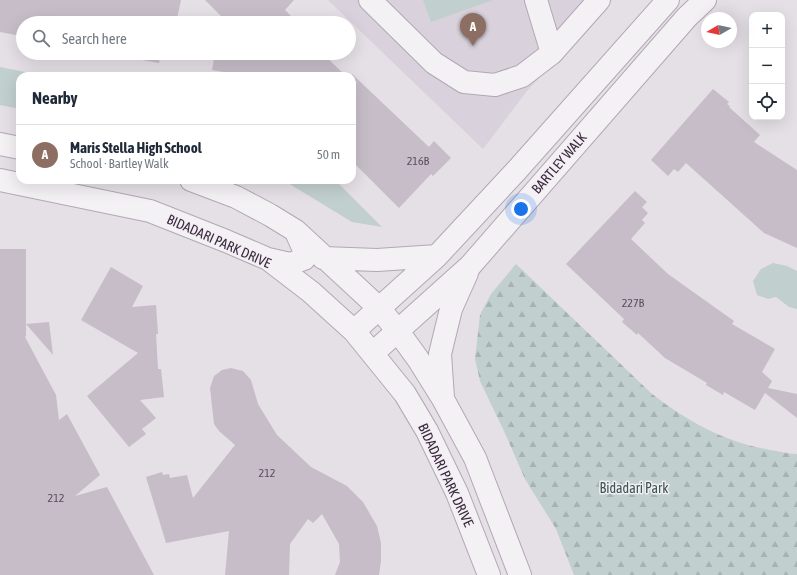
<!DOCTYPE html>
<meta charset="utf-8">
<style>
body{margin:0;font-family:"Asap Condensed",sans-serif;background:#f2f2f3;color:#1f2937}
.controls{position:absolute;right:12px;top:12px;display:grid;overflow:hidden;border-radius:8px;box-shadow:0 4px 16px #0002}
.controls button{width:36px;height:36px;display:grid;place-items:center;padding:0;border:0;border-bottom:1px solid #e0e1e3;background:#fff;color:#1f2937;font:20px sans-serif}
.compass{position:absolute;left:701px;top:12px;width:36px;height:36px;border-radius:50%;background:#fff;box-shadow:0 4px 16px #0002;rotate:261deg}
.you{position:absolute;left:521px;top:209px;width:14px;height:14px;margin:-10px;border:3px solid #fff;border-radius:50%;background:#1a73e8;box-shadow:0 0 0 6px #1a73e833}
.badge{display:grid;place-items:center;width:26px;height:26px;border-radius:50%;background:#ea580c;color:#fff;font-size:13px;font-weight:700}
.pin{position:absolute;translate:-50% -33px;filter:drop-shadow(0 1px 2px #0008)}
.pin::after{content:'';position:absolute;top:21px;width:14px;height:12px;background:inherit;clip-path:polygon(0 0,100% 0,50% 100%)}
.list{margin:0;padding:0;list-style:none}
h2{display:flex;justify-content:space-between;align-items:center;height:52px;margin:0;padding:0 16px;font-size:17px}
h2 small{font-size:13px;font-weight:400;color:#747a83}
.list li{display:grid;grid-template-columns:26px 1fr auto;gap:12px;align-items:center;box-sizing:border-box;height:60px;padding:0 16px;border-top:1px solid #e0e1e3}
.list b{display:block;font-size:15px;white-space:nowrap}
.list p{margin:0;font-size:13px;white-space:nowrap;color:#747a83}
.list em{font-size:13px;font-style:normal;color:#747a83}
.icon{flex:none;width:22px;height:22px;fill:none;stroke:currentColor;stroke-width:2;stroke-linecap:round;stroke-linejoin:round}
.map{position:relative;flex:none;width:797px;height:575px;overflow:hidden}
.search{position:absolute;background:#fff;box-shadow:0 4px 16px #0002;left:16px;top:16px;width:340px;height:44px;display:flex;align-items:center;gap:10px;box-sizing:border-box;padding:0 14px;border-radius:22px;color:#747a83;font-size:15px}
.panel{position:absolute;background:#fff;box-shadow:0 4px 16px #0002;left:16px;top:72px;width:340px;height:112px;border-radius:12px}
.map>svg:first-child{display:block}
.built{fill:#d9d1db}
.forest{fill:url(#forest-firs)}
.park{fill:#c1cfce}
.building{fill:#c6bdc8}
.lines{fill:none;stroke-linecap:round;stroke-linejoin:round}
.minor-casing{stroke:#b1a8b3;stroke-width:24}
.minor{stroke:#f4f1f5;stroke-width:22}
.labels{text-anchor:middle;stroke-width:3;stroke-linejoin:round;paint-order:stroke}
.number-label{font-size:12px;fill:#5c4e5f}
.street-label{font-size:14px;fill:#38293c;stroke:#f3eef4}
.park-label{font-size:14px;fill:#385655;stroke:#f3eef4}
</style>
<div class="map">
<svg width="797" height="575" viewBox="0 0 797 575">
<defs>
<pattern id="forest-firs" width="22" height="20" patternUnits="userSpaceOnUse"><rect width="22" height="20" fill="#c1cfce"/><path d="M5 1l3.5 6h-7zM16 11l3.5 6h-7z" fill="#a7b2b2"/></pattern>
</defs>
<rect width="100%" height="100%" fill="#e5dfe6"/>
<path class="built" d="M328 0H612L527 91 483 149Z"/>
<path class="forest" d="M516 264 652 394C690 423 723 441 770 450 779 451 788 454 797 454V575H574L556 529 525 479 504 431 480 381 475 359 480 315 491 294Z"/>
<path class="park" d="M423 0H493L431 22Z
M0 67 45 76H20V109L0 105Z
M283 180H335L382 227 352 222Z
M773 263 787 266 797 271V309L789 307 776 297 768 299 757 295 753 281 761 269Z"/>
<path class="building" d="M0 0H181L176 23H23L21 36 0 32Z
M205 0H294L285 10 298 23H221L222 17Z
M129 53H161L159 63 131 58 132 53Z
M215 53H322L346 76H223L224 72 212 70Z
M352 74 429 147 434 141 451 158 433 176 431 174 399 208 352 161Z
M713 89 729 102 727 104 730 106 729 107 760 135 754 142 797 170V248L764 233 686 163 678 172 674 169 668 176 651 160Z
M635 191 647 202 642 207 648 213 642 220 645 223 631 239 668 274 734 321 732 324 775 349 762 372 772 381 768 388 797 394V418L765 393 755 410 724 392 723 395 706 385 707 383 665 358 638 333 637 335 622 322 624 319 566 264Z
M0 249H26V324L49 322 53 355 26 324V336L25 337 56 395 59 420 67 414 100 475 75 496 107 487 154 575H0Z
M111 267 143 286 132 307 156 305 158 334H156L158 369H161L164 397 140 400 156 418 142 429 146 434 129 447 87 396 138 353 81 320Z
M231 368 243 371 251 380 258 404 277 435 311 467 347 486 363 502 377 526 381 543V561L379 575H335L340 562 339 544 322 514 313 523 308 519 290 544 289 575H225L229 531 166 543 146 477 162 472 163 475 169 474 170 478 187 475 193 498 235 445 219 431 214 424 210 388 214 376 222 370Z"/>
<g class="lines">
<g class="minor-casing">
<path id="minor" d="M370 0 434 63 464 82 495 85 522 76 552 53 599 0
M536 0 552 53
M0 144 20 148
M0 180 150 211 226 241 268 259 311 292 354 331 405 394 427 431 457 493 489 575
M191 180 236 197 270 215 296 231 379 308 397 330 418 359 443 399 475 458 520 575
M323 258 377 260 437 256
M268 259 290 264 304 259V250L296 232
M354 331 437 256 517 170 668 0
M373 353 470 266 687 17 705 0
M443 398 440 354 451 309 467 273"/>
</g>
<use href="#minor" class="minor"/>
</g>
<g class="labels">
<g class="number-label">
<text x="418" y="165">216B</text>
<text x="633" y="307">227B</text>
<text x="267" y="477">212</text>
<text x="56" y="502">212</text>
</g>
<g class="street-label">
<text transform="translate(559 163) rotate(-49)" y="5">BARTLEY WALK</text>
<text transform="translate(219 241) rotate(24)" y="5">BIDADARI PARK DRIVE</text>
<text transform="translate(446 475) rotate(65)" y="5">BIDADARI PARK DRIVE</text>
</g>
<g class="park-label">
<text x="634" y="493">Bidadari Park</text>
</g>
</g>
</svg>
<div class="controls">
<button>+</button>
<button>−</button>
<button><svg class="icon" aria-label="locate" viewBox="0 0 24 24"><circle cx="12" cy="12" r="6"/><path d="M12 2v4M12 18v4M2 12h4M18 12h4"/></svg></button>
</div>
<svg class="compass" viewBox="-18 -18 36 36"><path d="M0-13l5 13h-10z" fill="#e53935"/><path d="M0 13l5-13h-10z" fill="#747a83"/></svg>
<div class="you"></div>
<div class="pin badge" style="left:473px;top:46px;background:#8d6e63">A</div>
<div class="search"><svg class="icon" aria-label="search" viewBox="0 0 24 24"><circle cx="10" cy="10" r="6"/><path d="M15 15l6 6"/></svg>Search here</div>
<section class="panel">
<h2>Nearby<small></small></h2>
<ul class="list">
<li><span class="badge" style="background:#8d6e63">A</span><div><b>Maris Stella High School</b><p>School · Bartley Walk</p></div><em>50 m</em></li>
</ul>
</section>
</div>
